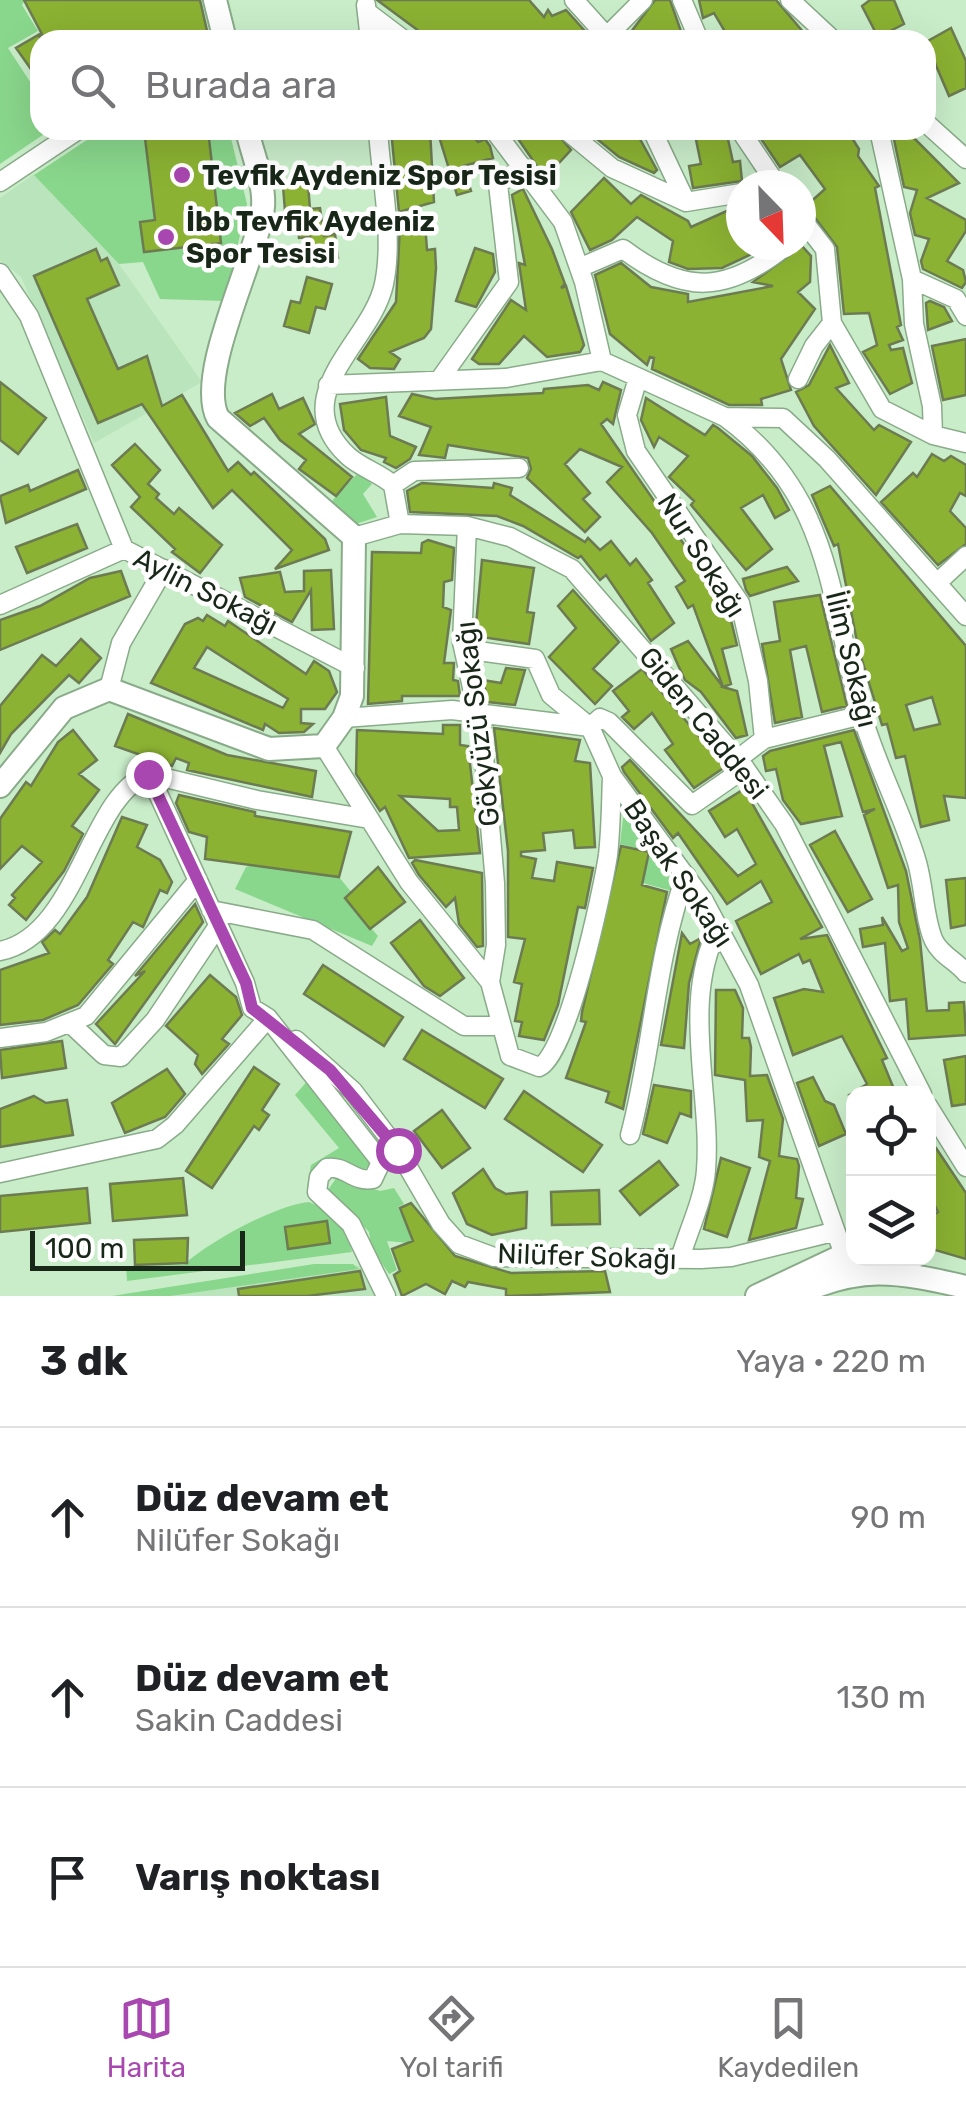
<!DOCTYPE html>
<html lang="tr">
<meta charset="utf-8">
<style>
body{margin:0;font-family:Rubik,sans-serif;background:#f6f6f6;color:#202124}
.controls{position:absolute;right:30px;bottom:30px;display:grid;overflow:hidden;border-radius:20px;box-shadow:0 10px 40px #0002}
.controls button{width:90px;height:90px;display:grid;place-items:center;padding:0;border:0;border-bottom:2px solid #e0e0e0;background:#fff;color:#202124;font:50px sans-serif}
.compass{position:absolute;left:726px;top:170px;width:90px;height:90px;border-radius:50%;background:#fff;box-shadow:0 10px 40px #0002;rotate:157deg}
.scale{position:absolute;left:30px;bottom:25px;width:215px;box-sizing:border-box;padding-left:10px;border:5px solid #192719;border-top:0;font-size:28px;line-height:35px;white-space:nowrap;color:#192719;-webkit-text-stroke:8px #fff;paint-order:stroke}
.stop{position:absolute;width:30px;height:30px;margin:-22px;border:8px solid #a847af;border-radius:50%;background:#fff}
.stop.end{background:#a847af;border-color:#fff;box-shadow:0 2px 10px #0008}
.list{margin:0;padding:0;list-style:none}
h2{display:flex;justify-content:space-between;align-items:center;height:130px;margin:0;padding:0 40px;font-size:42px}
h2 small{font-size:32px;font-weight:400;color:#757577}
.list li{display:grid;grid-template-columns:65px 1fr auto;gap:30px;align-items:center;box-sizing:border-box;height:180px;padding:0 40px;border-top:2px solid #e0e0e0}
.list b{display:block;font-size:38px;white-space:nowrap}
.list p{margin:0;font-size:32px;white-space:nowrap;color:#757577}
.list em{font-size:32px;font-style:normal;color:#757577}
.icon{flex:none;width:55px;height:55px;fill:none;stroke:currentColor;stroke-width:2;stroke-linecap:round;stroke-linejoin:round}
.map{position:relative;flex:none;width:966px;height:1296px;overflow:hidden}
.search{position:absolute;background:#fff;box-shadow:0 10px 40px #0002;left:30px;right:30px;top:30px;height:110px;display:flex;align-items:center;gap:25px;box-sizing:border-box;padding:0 35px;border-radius:30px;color:#757577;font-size:38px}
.sheet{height:670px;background:#fff}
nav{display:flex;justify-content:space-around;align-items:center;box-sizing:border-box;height:140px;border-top:2px solid #e0e0e0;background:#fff;font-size:28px;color:#757577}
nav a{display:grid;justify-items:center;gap:5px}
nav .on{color:#a847af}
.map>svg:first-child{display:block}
.built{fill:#bae4bb}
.green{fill:#89d78c}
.building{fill:#8bb232;stroke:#6c7b52;stroke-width:2.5;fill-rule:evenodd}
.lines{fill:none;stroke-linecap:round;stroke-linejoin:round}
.minor-casing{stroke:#89ab89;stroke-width:21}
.major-casing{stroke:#89ab89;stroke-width:26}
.minor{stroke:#fff;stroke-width:18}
.major{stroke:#fff;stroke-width:22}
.route{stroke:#a847af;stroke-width:12}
.poi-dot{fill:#a847af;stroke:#fff;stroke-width:4}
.labels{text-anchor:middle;stroke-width:9;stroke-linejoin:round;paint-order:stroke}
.poi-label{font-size:28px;font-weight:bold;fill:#192719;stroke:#fff;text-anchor:start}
.street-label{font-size:28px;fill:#192719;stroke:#fff}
</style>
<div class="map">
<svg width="966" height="1296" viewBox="0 0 966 1296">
<rect width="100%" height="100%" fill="#c9edc9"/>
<path class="built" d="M34 174 119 264 202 382 94 443 21 277 0 260V198Z
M363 1265 375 1296H151Z"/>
<path class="green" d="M0 0H25L22 5 38 31 8 48 40 97V130H50L0 164Z
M102 130H229L247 204 225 301 160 299 143 262 119 264 34 175Z
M359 472 372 484 363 494 377 517 356 524 331 502Z
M630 815 672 871V891L643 883 650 852 620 844 623 818Z
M256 864 339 877 352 893 346 899 378 936 372 946 235 889 246 867Z
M310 1078 373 1159 364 1171 352 1166 307 1187 311 1165 339 1148 295 1095Z
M337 1177 380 1191 394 1188 404 1204 398 1207 418 1244 387 1241 397 1270 389 1274 371 1247 369 1232 328 1190Z
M309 1202C334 1212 346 1226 352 1252L127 1281 126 1266 184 1265C208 1242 276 1205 309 1202Z
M314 1264H353L359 1269 170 1296H112Z"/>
<path class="building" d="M24 0H200L208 35 201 40H45Z
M377 0H529L544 17 548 10 552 16 566 10 593 40H431Z
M655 0H670L684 40H662L660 33 625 40Z
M699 0H776L810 40H730L714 13 703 18Z
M870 0H894L904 24 878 37 862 6Z
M951 28 966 61V88L949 96 926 42Z
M40 34V82L16 48Z
M144 130H208L221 243 144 252 140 222 155 220Z
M391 130H430L434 202 399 212Z
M437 130H468L478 142 485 139 490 146 493 158 463 166 471 191 457 195Z
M512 130H554L571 150 545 178Z
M586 130H635L657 170 654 173 619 157Z
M694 130H726L733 162 740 161 742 181 693 188 689 166 701 164Z
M755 130H847L859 149 858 156 879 186 875 188 901 325 897 327 903 340 889 345 891 350 903 348 912 383 890 394 863 352 877 345 869 313 844 314 837 247 806 206 825 189 800 155 780 167Z
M892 130H906L959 183 927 198 966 220V231L947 261 963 270 966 282 962 288 923 269 921 261 929 239 915 235 910 213 917 190 904 187Z
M604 178 631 204 641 195 688 221 691 227 729 210 732 219 741 213V245H750L756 252 722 268 688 269 669 262 673 241 637 217 612 240 590 250 571 212Z
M308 184 310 209 320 208 324 236 335 234 338 258 313 262 310 237 299 238 296 210 285 211 283 186Z
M523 189 552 249 565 284 561 288 566 286 584 345 580 352 547 357 524 336 499 364H479L472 359 511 300 526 310 519 263 525 265 512 195Z
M425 222 427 250 435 249 436 268 431 329 424 338 390 352 400 359 394 369 370 368 358 359 396 302 400 226Z
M802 246 811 256 810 282 798 292 815 309 781 359 791 390 761 399 762 405H729L691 387 652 369 654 358 650 357 647 365 610 334 595 275 621 263 651 287 688 294V302L773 286 753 282Z
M475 248 493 254 495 272 476 307 456 301Z
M96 249 101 261 107 258 119 285 87 299 118 369 147 356 162 406 182 395 228 471 238 462 251 475 254 472 325 539 329 550 275 569 292 550 232 490 213 508 142 404 98 423 34 276Z
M307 277 332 284 325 309 316 307 309 333 284 326 291 301 300 303Z
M930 301 944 307 952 321 928 330 926 303Z
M966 339V395L943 400 932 346Z
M830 345 849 383 836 388 874 430 879 425 911 442 876 495 814 426 796 392 809 385Z
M0 382 46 418 18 454 0 440Z
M603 382 621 390 613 424 607 419 601 424 728 608 737 645 722 649 731 684 723 687 737 691 747 735 736 738 701 692 685 680 678 665 671 649 688 641 723 687 693 605 688 608 676 587 685 581 652 533 607 482 622 467 580 449 565 464 590 493 583 499 600 517 585 532 527 478 531 469 528 458 448 445 445 458 419 455 431 427 399 416 412 394 435 399 543 393 544 389 588 385 599 390Z
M272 394 279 409 303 398 315 424 299 434 352 477 336 496 299 469 306 460 280 440 264 418 250 426 235 413Z
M386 397 390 436 416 447 410 459 396 468 384 462 386 458 361 450 344 430 340 404Z
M646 398 705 435 713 425 718 428 752 456 777 488 789 510 775 518 763 495 741 508 772 549 746 570 691 505 694 501 669 477 688 456 659 437 654 447 641 420Z
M135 444 160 470 148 484 159 494 156 498 174 514 179 508 222 545 200 573 172 552 175 549 131 507 140 497 112 465Z
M932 454 944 461 951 456 966 465V496L960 493 950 511 966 528V544L938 565 881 502 913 473 917 477Z
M78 470 86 489 6 523 0 496 28 485 30 491Z
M422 483 493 488 494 483 512 488 510 495 585 542 588 538 600 550 611 541 630 565 636 559 652 580 648 583 674 623 651 641 606 575 600 580 581 556 578 558 523 526 497 516 410 512 407 491Z
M830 486 966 646V798L944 796 949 820 921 827 905 756 896 758 887 724 882 725 858 647 838 544 834 546 812 495ZM932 697 940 724 914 730 906 705Z
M77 524 87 548 27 573 16 547Z
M428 540 454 548 452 580 444 582 443 607 451 610 444 663H454L453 680 458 681 460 696H402V701L368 704 372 552 421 553 422 543Z
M482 560 534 568 527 612 534 613 529 644 475 636Z
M787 567 798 581 750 596 746 590 743 579Z
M331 570 334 629 312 630 311 590 292 622 245 597 240 578 280 572 285 592 304 591V571Z
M121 571 130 596 0 650V620L40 606 90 578Z
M573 590 619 642 593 669 612 686 595 704 549 657 576 628 558 606Z
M820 595 847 706 822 712 806 646 790 650 802 717 775 723 762 644 780 641 774 602Z
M207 615 225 626 228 621 306 674 314 661 329 671 337 692 325 709H301V723L313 724 304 732 279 733 265 724 263 730 151 683 185 624 198 618 203 621ZM207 647 288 699 283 708 194 668Z
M81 639 101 658 79 683 69 675 11 734 0 753V706L42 655 56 666Z
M506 668 525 670 515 705 488 702 483 680 501 683Z
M642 669 725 767 694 788 665 750 673 744 652 713 634 729 622 717 629 711 613 691Z
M128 714 227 755 316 771 312 797 187 770 189 763 176 758 172 766 115 746Z
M443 725H460V745L468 746 480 853 409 858 385 807 380 811 356 774 357 730 443 734ZM400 796 450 799V807H457L459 830 438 831Z
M494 728 580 740 575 761 590 763 595 847 575 848 573 830 543 833 545 850 521 852V856L536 859 532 878 554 881 557 862 593 868 585 908 578 907 558 1005 544 1040 519 1036 522 1022 515 1021 522 984 514 982 525 939 508 937V851Z
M73 730 97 760 79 774 99 790 72 826 83 834 64 871 26 920 9 905 15 898 12 895 42 862 22 846 0 869V819L26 782 31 786 58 742Z
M854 730 906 871 920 940 927 1011 949 1010V1003L964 1002 966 1035 909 1039 906 999 890 1001 885 943 863 947 860 929 883 925 882 917 902 951 908 948 899 922 898 885 888 888 864 815 875 809 863 812 841 742 824 746 842 816 801 824 783 800 776 769 766 771 763 756 770 751Z
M630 760 738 876 756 864 737 829 725 837 709 811 744 789 822 927 800 939 827 935 887 1058 882 1060 896 1094H851L867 1084 842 1036 793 1055 774 998 804 989 823 992 810 960 803 963 799 954 761 974 736 921 772 902 761 881 727 904 678 833 673 838 624 772 622 767Z
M179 795 255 812V816L351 832 339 877 205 859 207 837 189 832 176 803Z
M122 817 147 825 137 847 160 860 172 882 167 893 160 890 143 927 133 922 108 960 113 964 78 1005 43 1020 0 1025V970L49 953 42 942 55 930 60 934 87 897Z
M835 831 872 899 848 912 810 845Z
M621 846 649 852 642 885 667 892 623 1109 606 1102 609 1092 566 1078 586 1022 581 1021 582 1012Z
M415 860 482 873 483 946 477 947 459 924 455 898 446 907 419 875 412 863Z
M378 867 405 902 370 929 345 898Z
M966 878V925L951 928 946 880Z
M195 904 203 922 115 1044 96 1024 145 971 135 976Z
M420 920 464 978 440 996 424 986 391 943Z
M682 933 690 944 701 938 689 983 684 1048 661 1045Z
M323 965 403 1017 384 1046 304 994Z
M210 975 236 997 242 1015 222 1039 229 1044 202 1074 195 1064 198 1055 166 1026Z
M716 990H735L743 1008 742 1038H749L751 1047 750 1076 767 1075 783 1119 779 1156 797 1159 799 1166 796 1198 803 1199 796 1228 749 1240 770 1161 759 1157 763 1120 747 1121 745 1080 715 1075Z
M422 1030 503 1079 485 1108 404 1059Z
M62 1041 66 1068 2 1078 0 1050Z
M966 1056V1104L952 1106 944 1060Z
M254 1067 279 1084 262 1110 269 1115 259 1130 254 1126 212 1188 186 1171Z
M167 1069 185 1094 165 1117 125 1133 112 1103Z
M813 1077 825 1101 834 1105 846 1134 819 1146 797 1083Z
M654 1085 691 1091V1117L680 1113 667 1143 643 1134Z
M524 1091 602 1145 583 1172 505 1119Z
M34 1096 46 1103 67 1100 73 1135 0 1147V1109Z
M442 1110 470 1148 442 1168 414 1131Z
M936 1148 966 1193V1259L928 1248 934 1222 930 1217 938 1212 928 1192V1152Z
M721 1158 750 1168 727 1237 704 1229Z
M659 1161 678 1185 640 1215 620 1191Z
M483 1169 495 1188 506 1194 527 1192 526 1228 492 1235 467 1224 453 1193Z
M183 1178 187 1215 113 1221 110 1184Z
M87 1188 90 1223 0 1232V1196Z
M599 1190 600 1224 552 1225 551 1192Z
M411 1203 455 1256 511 1273 605 1271 610 1292 506 1296V1289L468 1282 465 1287 452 1281 445 1294 426 1284 402 1296 394 1275 400 1271 392 1249 413 1241 400 1208Z
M327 1221 330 1243 288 1249 285 1227Z
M188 1238 187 1263 135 1265 134 1240Z
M360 1271 365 1289 307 1296H239L238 1289Z"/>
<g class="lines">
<g class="minor-casing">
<path id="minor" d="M574 0 610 40
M682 0 699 40
M790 0 833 40
M366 5 370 40
M367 12 404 40
M608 35 643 0
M926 123 966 159
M378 130C381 179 394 236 384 284 372 342 283 395 348 456 361 468 380 473 393 485L400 524
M494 130 563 222 584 282 602 361
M566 130 612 168 686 202 741 193
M652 130 686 202
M740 130 777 185
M879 130 912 279 914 324 932 406 933 435
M0 182 78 130
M801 218 825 249 832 323 882 409 933 435 966 443
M579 268 623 249C684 295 727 294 787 245
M0 273 29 316 124 549
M912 279 956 299 966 316
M602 361 725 417 783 418 827 459 966 616
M638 378 627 415 636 451 740 603 758 681 764 739
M440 379 509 282 498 184 523 167
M798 379 814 346 832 323
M328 385 506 378 602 361
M725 417C833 496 828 598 862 715 876 764 901 810 916 859 924 883 924 920 934 941 940 954 957 962 966 973
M393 485 414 471 519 468
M467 526 462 642 482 733 495 883 496 945 490 982
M354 537 400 524 467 526 510 537 572 569 742 764 784 824 922 1094
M937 583 966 556
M0 605 124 549 355 668
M467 658 478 651 535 659 551 695 590 727 600 718 609 722 692 805 745 768
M109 689 121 643 164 569
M344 718 452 710 590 727 612 776 704 901 749 985 844 1255
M324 746 409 882 490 982 510 1056 539 1067C567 1057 603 889 608 855 611 829 611 802 612 776
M738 759 764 739 862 715
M149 774 245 983 252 1008 268 1018 381 1162 373 1179C354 1183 345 1165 327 1168L319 1177 317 1192 351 1224 386 1296
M149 774 257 800 369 819
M211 910 313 930 464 1026H501
M0 951C79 935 88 796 149 774
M72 1025 104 1055 121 1057 155 1020 218 926
M0 1038 46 1032 86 1016 198 880
M296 1040 353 1091 398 1150 441 1224 459 1244 494 1257 701 1259 731 1257 833 1232
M928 1106 966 1167
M630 1135C653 1049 655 959 686 875
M0 1173 157 1139 175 1125 268 1018
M680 1259C688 1231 704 1199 706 1170 712 1093 680 1000 719 927"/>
</g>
<g class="major-casing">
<path id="major" d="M215 0 225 40
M0 786 64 708 109 689 269 749 324 746 344 718 352 696 354 537 218 418C195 374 257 258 263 207 265 183 252 153 247 130
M757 1296 844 1255H854
M793 1296C860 1264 895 1271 966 1287"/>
</g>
<use href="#minor" class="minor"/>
<use href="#major" class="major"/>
</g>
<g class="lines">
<path class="route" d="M148 774 246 983 252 1008 330 1070 398 1150"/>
</g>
<g class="poi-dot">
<circle cx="182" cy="175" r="10"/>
<circle cx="166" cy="237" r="10"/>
</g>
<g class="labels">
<g class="poi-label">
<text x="202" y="185">Tevfik Aydeniz Spor Tesisi</text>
<text x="186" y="231">İbb Tevfik Aydeniz<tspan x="186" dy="32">Spor Tesisi</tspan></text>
</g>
<g class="street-label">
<text transform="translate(702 555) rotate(58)" y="10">Nur Sokağı</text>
<text transform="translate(206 591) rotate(27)" y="10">Aylin Sokağı</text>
<text transform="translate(852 659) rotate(76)" y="10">İlim Sokağı</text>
<text transform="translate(704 723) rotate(51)" y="10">Giden Caddesi</text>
<text transform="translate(477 724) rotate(-97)" y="10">Gökyüzü Sokağı</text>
<text transform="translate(679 873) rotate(56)" y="10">Başak Sokağı</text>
<text transform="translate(587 1256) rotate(2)" y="10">Nilüfer Sokağı</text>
</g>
</g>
</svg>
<div class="controls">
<button><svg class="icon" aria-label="locate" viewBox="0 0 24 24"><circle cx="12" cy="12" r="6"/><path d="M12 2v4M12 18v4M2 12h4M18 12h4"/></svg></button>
<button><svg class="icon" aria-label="layers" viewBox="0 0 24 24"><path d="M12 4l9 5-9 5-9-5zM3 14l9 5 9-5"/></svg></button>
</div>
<svg class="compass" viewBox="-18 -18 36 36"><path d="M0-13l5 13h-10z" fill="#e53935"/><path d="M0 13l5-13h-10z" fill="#757577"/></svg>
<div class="scale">100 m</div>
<div class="stop" style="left:398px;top:1150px"></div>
<div class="stop end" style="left:148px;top:774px"></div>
<div class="search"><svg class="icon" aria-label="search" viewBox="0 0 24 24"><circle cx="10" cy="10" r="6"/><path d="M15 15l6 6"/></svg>Burada ara</div>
</div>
<section class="sheet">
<h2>3 dk<small>Yaya · 220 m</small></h2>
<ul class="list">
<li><svg class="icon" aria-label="ahead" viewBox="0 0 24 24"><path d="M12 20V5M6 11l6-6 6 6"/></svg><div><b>Düz devam et</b><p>Nilüfer Sokağı</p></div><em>90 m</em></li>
<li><svg class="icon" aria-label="ahead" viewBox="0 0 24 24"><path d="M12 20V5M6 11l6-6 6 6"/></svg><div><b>Düz devam et</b><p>Sakin Caddesi</p></div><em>130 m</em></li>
<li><svg class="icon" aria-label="arrive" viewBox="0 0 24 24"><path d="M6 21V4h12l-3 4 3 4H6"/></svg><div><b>Varış noktası</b></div></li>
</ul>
</section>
<nav>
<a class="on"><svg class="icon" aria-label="map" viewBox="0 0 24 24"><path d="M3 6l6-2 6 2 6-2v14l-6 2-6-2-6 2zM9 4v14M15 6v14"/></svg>Harita</a>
<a><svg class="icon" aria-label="directions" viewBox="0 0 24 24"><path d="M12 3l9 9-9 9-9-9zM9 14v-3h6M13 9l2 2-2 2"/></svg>Yol tarifi</a>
<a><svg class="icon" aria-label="saved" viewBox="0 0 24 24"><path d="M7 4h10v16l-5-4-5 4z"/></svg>Kaydedilen</a>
</nav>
